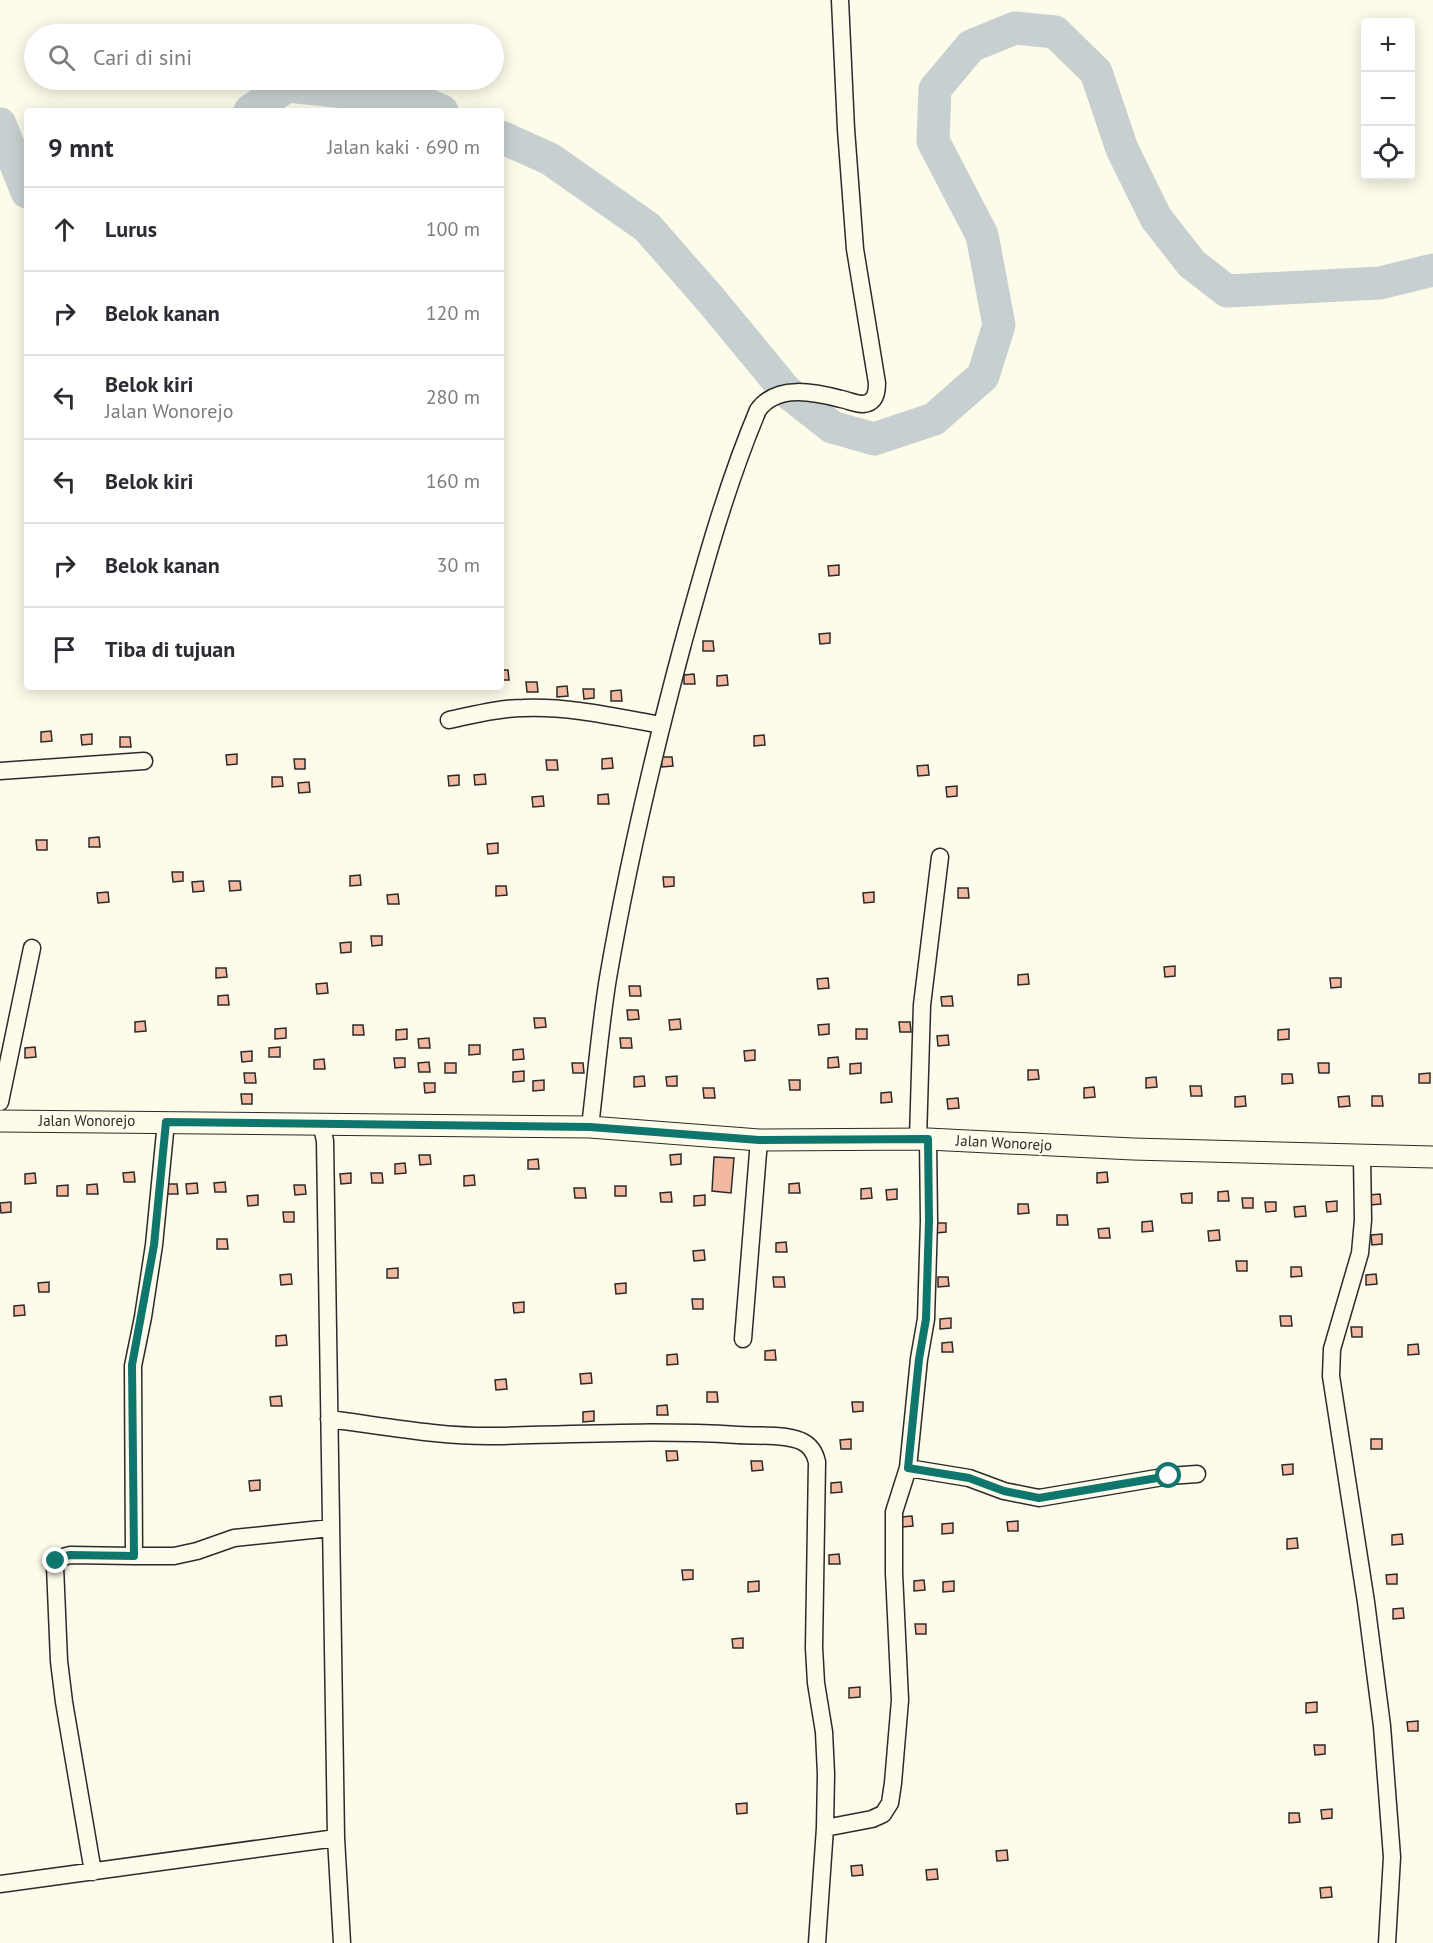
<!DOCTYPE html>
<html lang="id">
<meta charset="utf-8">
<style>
body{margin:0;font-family:"PT Sans",sans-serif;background:#f2f2f3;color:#2b2b33}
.controls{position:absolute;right:18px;top:18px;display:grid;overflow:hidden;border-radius:6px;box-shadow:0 3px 15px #0003}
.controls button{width:54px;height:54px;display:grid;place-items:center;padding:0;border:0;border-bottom:2px solid #e1e1e2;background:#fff;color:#2b2b33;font:30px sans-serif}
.stop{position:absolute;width:18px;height:18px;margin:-14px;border:4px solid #0f766e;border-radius:50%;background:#fff}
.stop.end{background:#0f766e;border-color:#fff;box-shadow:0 2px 6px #0008}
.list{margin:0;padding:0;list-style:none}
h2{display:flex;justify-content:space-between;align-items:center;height:78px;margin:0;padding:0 24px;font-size:26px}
h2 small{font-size:20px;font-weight:400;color:#7c7c81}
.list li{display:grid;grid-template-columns:39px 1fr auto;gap:18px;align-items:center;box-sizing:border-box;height:84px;padding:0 24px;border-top:2px solid #e1e1e2}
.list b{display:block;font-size:22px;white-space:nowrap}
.list p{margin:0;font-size:20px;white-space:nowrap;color:#7c7c81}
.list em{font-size:20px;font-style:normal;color:#7c7c81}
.icon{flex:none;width:33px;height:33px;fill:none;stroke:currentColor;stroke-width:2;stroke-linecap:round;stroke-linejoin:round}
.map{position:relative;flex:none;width:1433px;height:1943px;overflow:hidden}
.search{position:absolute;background:#fff;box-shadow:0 3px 15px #0003;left:24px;top:24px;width:480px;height:66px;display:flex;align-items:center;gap:15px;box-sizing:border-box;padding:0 21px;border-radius:33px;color:#7c7c81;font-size:22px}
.panel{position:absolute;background:#fff;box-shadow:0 3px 15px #0003;left:24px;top:108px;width:480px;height:582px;border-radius:6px}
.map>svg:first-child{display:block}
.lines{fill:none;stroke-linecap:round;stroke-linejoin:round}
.river{stroke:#c7d0d0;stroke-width:33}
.building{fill:#f2b8a0;stroke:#2b2b2b;stroke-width:1.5}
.minor-casing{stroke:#2b2b2b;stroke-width:19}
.tertiary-casing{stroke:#2b2b2b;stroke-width:23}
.minor{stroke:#fdfbea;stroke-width:16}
.tertiary{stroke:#fdfbea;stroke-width:21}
.route{stroke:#0f766e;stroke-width:8}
.labels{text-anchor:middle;stroke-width:4.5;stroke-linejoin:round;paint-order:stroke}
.street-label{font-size:15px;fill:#2b2b2b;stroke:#fdfbea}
</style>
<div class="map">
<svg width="1433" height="1943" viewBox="0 0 1433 1943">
<rect width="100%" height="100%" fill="#fdfbea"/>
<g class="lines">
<path class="river" d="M250 111 287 86 414 99 442 111
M0 124 27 192
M501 137 550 159 647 227 711 300 786 391 832 427 874 439 934 419 983 376 999 325 982 235 933 141 935 89 971 46 1015 28 1055 32 1096 72 1122 149 1156 218 1192 264 1227 291 1380 283 1433 270"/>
</g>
<path class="building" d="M839 565V575L829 576 828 566Z
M830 633V643L820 644 819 634Z
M703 641H713L714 651H703Z
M501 670H508L509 680H501Z
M694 674 695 684H684V675Z
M727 675 728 685 717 686V676Z
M526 682H537L538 692H527Z
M567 686 568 696 557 697V687Z
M583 689H594V698L584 699Z
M621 690 622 701H611V691Z
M51 731 52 741 41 742V732Z
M92 734V744L82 745 81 735Z
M764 735 765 745 754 746V736Z
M120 737H130L131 747H120Z
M237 754V764L227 765 226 755Z
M661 757H672L673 766 662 767Z
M612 758 613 768 602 769V759Z
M294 759H305V769H295Z
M546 760H557L558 770H547Z
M928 765 929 775 918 776 917 766Z
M485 774 486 784 475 785 474 775Z
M459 775V785L449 786 448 776Z
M272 777H282L283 786 272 787Z
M309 782 310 792 299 793 298 783Z
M957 786V796L947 797 946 787Z
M608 794 609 804H598V795Z
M543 796 544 806 533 807 532 797Z
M99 837 100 847H89V838Z
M36 840H47V850H37Z
M498 843V853L488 854 487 844Z
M172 872H183V881L173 882Z
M360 875 361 885 350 886V876Z
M663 877H674V886L664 887Z
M203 881 204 891 193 892 192 882Z
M229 881H240L241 890 230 891Z
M496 886H506L507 895 496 896Z
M958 888H968L969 898H958Z
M108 892 109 902 98 903 97 893Z
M874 892V902L864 903 863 893Z
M398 894 399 904H388L387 895Z
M371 936H382V945L372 946Z
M351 942V952L341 953 340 943Z
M1175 966V976L1165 977 1164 967Z
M216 968H226L227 977 216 978Z
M1028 974 1029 984 1018 985V975Z
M828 978 829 988 818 989 817 979Z
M1330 978H1341V987L1331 988Z
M327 983 328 993 317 994 316 984Z
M629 986H640L641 996H630Z
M228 995 229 1005H218V996Z
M952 996 953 1006H942L941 997Z
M627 1010H638L639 1019 628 1020Z
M534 1018H545L546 1027 535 1028Z
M680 1019 681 1029 670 1030 669 1020Z
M145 1021 146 1031 135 1032V1022Z
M899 1022H910L911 1032H900Z
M829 1024V1034L819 1035 818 1025Z
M353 1025H363L364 1035H353Z
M286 1028V1038L275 1039V1029Z
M407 1029V1039L396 1040V1030Z
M856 1029H867V1039H856Z
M1289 1029V1039L1278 1040V1030Z
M948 1035 949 1045 938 1046 937 1036Z
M429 1038 430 1048H419L418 1039Z
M620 1038H631L632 1048H621Z
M469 1045H480V1054L469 1055Z
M35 1047 36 1057 25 1058V1048Z
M280 1047V1057H269V1048Z
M523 1049 524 1059 513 1060V1050Z
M755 1050V1060L745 1061 744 1051Z
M252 1051V1061L242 1062 241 1052Z
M838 1057 839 1067 828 1068V1058Z
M394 1058H405V1067L395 1068Z
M324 1059 325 1069H314V1060Z
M429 1062 430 1072H419L418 1063Z
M445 1063H456V1073H445Z
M572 1063H583L584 1073H573Z
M861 1063V1073L850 1074V1064Z
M1318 1063H1329V1073H1319Z
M1028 1070H1038L1039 1079 1028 1080Z
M524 1071V1081L513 1082V1072Z
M244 1073H255L256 1083H245Z
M1430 1073V1083H1419V1074Z
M1282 1074H1292L1293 1083 1282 1084Z
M644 1076 645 1086 634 1087V1077Z
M677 1076V1086H667L666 1077Z
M1156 1077 1157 1087 1146 1088V1078Z
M544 1080V1090L533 1091V1081Z
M789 1080H800V1090H790Z
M424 1083H435V1092L425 1093Z
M1190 1086H1201L1202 1096H1191Z
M1094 1087 1095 1097 1084 1098V1088Z
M703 1088H714L715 1098H704Z
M891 1092 892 1102 881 1103V1093Z
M241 1094H252V1104H242Z
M1245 1096 1246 1106 1235 1107V1097Z
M1349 1096 1350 1106 1339 1107 1338 1097Z
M1372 1096H1382L1383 1106H1372Z
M958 1098 959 1108 948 1109 947 1099Z
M681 1154V1164L671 1165 670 1155Z
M419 1155H430L431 1164 420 1165Z
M714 1157 734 1158 731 1193 712 1191Z
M538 1159 539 1169H528V1160Z
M405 1163 406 1173 395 1174V1164Z
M134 1172 135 1182H124L123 1173Z
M1107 1172 1108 1182 1097 1183V1173Z
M35 1173 36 1183 25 1184V1174Z
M351 1173V1183L341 1184 340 1174Z
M371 1173H382L383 1183H372Z
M474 1175 475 1185 464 1186V1176Z
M225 1182 226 1192H215L214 1183Z
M197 1183 198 1193 187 1194 186 1184Z
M799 1183 800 1193H789V1184Z
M97 1184 98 1194H87V1185Z
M167 1184H177L178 1194H167Z
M68 1185V1196H57V1186Z
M294 1185H305L306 1194 295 1195Z
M615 1186H626V1196H615Z
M574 1188H585L586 1198H575Z
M871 1188 872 1198 861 1199V1189Z
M897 1189V1199L887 1200 886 1190Z
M1228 1191 1229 1201H1218V1192Z
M671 1192 672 1202H661L660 1193Z
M1192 1193V1203H1182L1181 1194Z
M1380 1194 1381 1204 1370 1205 1369 1195Z
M258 1195V1205L248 1206 247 1196Z
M705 1195V1205L694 1206V1196Z
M1242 1198H1253V1208H1243Z
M1337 1201V1211L1327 1212 1326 1202Z
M11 1202V1212L1 1213 0 1203Z
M1265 1202H1276V1211L1266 1212Z
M1018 1204H1028L1029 1213 1018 1214Z
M1305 1206 1306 1216 1295 1217 1294 1207Z
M283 1212H294V1222H284Z
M1057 1215H1067L1068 1225H1057Z
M1152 1221 1153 1231 1142 1232V1222Z
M935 1223H946V1232L936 1233Z
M1109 1228 1110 1238H1099L1098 1229Z
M1219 1230 1220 1240 1209 1241 1208 1231Z
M1382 1234V1244L1372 1245 1371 1235Z
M217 1239H227L228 1249H217Z
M786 1242 787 1252H776V1243Z
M704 1250 705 1260 694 1261 693 1251Z
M1236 1261H1247V1271H1237Z
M1291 1267H1301L1302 1276 1291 1277Z
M398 1268V1278H387V1269Z
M291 1274 292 1284 281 1285 280 1275Z
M1376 1274 1377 1284 1366 1285V1275Z
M773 1277H784L785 1287H774Z
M938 1277H948L949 1286 938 1287Z
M49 1282V1292H39L38 1283Z
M626 1283V1293L616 1294 615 1284Z
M692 1299H703V1309H693Z
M524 1302V1312L514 1313 513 1303Z
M24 1305 25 1315 14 1316V1306Z
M1280 1316H1291L1292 1326H1281Z
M951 1318V1328L940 1329V1319Z
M1351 1327H1362V1337H1352Z
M286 1335 287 1345 276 1346V1336Z
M952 1342 953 1352H942V1343Z
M1418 1344 1419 1354 1408 1355V1345Z
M775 1350 776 1360H765V1351Z
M677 1354 678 1364 667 1365V1355Z
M591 1373 592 1383 581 1384 580 1374Z
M506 1379 507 1389 496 1390 495 1380Z
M707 1392H717L718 1402H707Z
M281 1396 282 1406H271L270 1397Z
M852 1402H863V1411L853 1412Z
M667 1405 668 1415H657V1406Z
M594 1411V1421L583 1422V1412Z
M851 1439V1449H841L840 1440Z
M1371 1439H1382V1449H1371Z
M666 1451H677L678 1460 667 1461Z
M751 1461H762L763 1470 752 1471Z
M1293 1464V1474L1283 1475 1282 1465Z
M260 1480V1490L250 1491 249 1481Z
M841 1482 842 1492 831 1493V1483Z
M912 1516 913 1526 902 1527 901 1517Z
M1018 1521V1531H1008L1007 1522Z
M953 1523V1533L942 1534V1524Z
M1402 1534 1403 1544 1392 1545V1535Z
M1297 1538 1298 1548 1287 1549V1539Z
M839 1554 840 1564H829V1555Z
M682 1570H693V1579L683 1580Z
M1397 1574V1584H1387L1386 1575Z
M924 1580 925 1590 914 1591V1581Z
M759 1581V1591L748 1592V1582Z
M954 1581V1591L943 1592V1582Z
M1403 1608 1404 1618 1393 1619V1609Z
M915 1624H926V1634H916Z
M743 1638V1648H733L732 1639Z
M860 1687V1697L849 1698V1688Z
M1317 1702V1712L1306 1713V1703Z
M1418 1721V1731H1408L1407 1722Z
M1314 1745H1325V1754L1315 1755Z
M747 1803V1813L737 1814 736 1804Z
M1332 1809V1818L1322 1819 1321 1810Z
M1289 1813H1299L1300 1822 1289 1823Z
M1007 1850 1008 1860 997 1861 996 1851Z
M862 1865 863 1875 852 1876 851 1866Z
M937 1869 938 1879 927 1880 926 1870Z
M1331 1887 1332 1897 1321 1898 1320 1888Z"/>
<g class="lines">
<g class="minor-casing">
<path id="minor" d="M449 720C473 715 498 708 523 708 569 706 616 717 661 725
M0 771 144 761
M0 1102 32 948
M321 1123 325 1141 336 1838 342 1943
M590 1127C596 1077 600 1027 608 978 627 867 653 756 682 647 704 567 726 486 758 410 777 384 814 392 841 399 847 400 856 404 863 404 875 403 877 393 877 383L855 249 846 129 840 0
M918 1139 922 1005 940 857
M1362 1157 1363 1220 1360 1253 1332 1349 1331 1376 1366 1602 1382 1726 1392 1857 1387 1943
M743 1339 759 1140
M329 1419C384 1426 440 1437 496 1436 577 1434 657 1430 738 1435 756 1436 784 1434 801 1441 810 1445 815 1453 817 1462L814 1648 816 1683 824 1732 826 1774 825 1828
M908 1468 969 1478 1004 1491 1039 1498 1169 1476 1197 1474
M134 1556H174L197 1551 234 1538 331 1528
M93 1872 64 1702 59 1661 55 1566C57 1558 62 1557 70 1555L134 1556 133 1366 143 1317 154 1245 166 1122
M0 1884 336 1838
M817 1943 825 1828 872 1819 883 1814 890 1803 893 1783 900 1700 894 1573V1512L908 1468 919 1359 926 1319 929 1221 928 1139"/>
</g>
<g class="tertiary-casing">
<path id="tertiary" d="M0 1121 590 1127 759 1140 928 1139 1133 1149 1433 1157"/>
</g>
<use href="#minor" class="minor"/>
<use href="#tertiary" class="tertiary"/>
</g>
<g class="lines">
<path class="route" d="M56 1561 61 1557 70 1555 134 1556 132 1365 154 1245 166 1122 590 1127 759 1140 928 1139 929 1221 926 1319 919 1359 908 1468 969 1478 1004 1491 1039 1498 1169 1476"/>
</g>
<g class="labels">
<g class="street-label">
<text x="87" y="1126">Jalan Wonorejo</text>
<text transform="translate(1004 1143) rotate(3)" y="5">Jalan Wonorejo</text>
</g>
</g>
</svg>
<div class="controls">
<button>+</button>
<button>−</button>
<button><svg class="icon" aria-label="locate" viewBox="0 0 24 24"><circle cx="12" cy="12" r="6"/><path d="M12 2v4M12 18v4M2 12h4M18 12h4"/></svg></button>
</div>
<div class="stop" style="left:1169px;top:1476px"></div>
<div class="stop end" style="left:56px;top:1561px"></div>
<div class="search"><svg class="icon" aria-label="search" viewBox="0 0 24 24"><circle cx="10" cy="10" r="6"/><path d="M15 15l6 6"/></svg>Cari di sini</div>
<section class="panel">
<h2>9 mnt<small>Jalan kaki · 690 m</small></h2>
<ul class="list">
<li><svg class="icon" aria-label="ahead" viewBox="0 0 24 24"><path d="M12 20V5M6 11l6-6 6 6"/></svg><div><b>Lurus</b></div><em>100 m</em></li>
<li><svg class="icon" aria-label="right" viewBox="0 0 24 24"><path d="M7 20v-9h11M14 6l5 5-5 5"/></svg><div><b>Belok kanan</b></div><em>120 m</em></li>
<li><svg class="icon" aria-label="left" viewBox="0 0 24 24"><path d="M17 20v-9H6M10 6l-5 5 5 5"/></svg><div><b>Belok kiri</b><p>Jalan Wonorejo</p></div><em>280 m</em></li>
<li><svg class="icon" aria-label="left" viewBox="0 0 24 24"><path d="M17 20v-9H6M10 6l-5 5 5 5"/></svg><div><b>Belok kiri</b></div><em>160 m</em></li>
<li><svg class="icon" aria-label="right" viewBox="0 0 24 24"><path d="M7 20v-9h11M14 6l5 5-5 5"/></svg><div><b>Belok kanan</b></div><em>30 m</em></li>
<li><svg class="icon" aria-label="arrive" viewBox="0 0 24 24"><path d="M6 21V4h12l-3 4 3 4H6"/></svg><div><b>Tiba di tujuan</b></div></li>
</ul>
</section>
</div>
